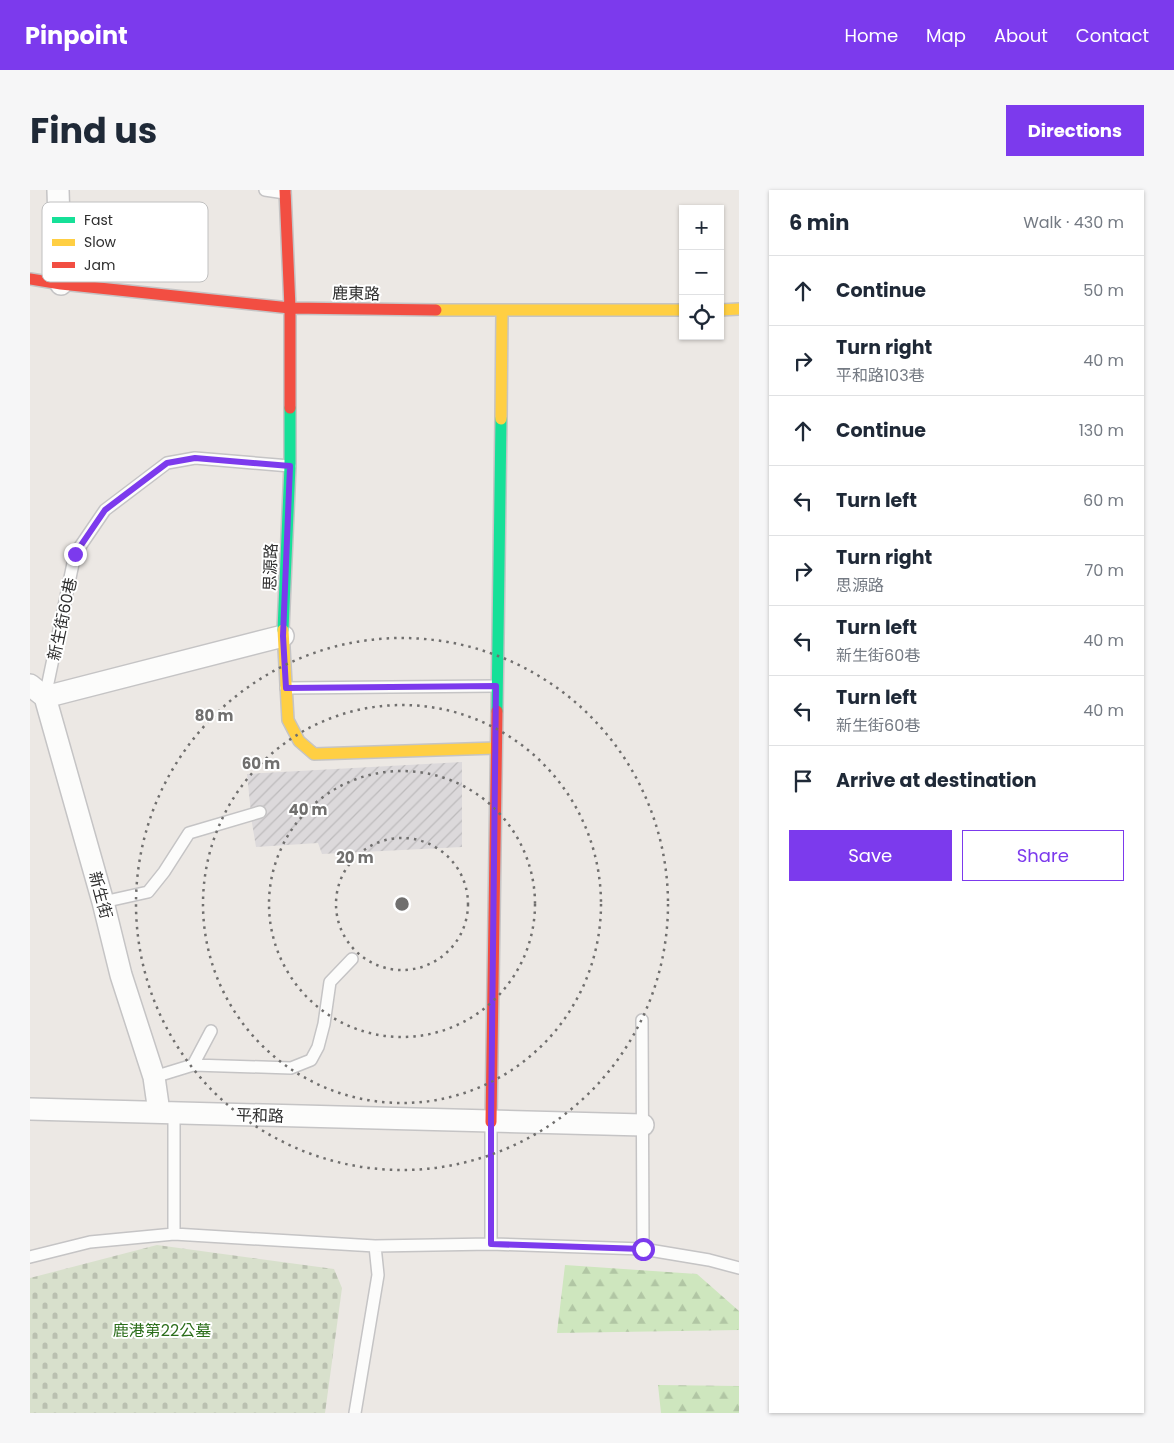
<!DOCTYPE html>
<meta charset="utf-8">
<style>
body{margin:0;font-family:Poppins,"Noto Sans TC",sans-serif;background:#f6f6f7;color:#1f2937}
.controls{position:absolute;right:15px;top:15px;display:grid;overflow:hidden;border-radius:0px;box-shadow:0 1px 4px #0004}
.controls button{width:45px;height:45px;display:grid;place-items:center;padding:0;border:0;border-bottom:1px solid #e0e1e3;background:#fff;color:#1f2937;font:25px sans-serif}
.stop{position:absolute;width:15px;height:15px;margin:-11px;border:4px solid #7c3aed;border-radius:50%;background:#fff}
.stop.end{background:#7c3aed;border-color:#fff;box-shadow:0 1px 5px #0008}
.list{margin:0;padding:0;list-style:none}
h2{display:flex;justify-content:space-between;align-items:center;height:65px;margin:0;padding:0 20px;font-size:21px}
h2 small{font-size:16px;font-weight:400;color:#747a83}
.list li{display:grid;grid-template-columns:32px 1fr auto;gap:15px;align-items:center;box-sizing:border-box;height:70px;padding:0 20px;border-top:1px solid #e0e1e3}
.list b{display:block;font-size:19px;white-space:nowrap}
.list p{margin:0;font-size:16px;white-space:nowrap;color:#747a83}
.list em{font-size:16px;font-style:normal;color:#747a83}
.actions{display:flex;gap:10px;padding:15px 20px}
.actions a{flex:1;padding:11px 0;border:1px solid #7c3aed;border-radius:0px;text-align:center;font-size:18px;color:#7c3aed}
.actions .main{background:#7c3aed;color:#fff}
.icon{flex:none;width:28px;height:28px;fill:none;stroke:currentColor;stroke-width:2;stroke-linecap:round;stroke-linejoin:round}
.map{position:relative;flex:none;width:709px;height:1223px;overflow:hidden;border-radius:0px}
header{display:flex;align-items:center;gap:30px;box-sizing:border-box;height:70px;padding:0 25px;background:#7c3aed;color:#fff}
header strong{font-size:24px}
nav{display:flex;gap:28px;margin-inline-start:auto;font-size:18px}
.intro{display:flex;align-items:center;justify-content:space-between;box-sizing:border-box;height:120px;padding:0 30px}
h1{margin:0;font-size:35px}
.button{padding:12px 22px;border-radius:0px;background:#7c3aed;color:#fff;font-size:18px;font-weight:700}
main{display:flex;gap:30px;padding:0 30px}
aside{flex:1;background:#fff;border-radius:0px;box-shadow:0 1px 4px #0004}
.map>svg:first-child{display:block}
.industrial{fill:url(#industrial-furrows)}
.forest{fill:url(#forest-firs)}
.cemetery{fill:url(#cemetery-stones)}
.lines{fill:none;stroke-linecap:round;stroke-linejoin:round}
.lane-casing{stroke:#c5c4c5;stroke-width:14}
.street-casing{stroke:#c5c4c5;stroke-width:24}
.fast-casing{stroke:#c5c4c5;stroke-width:14}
.slow-casing{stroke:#c5c4c5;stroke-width:14}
.jam-casing{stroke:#c5c4c5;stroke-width:14}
.lane{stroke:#fcfcfb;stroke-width:11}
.street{stroke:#fcfcfb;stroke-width:21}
.fast{stroke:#16e098;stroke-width:11}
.slow{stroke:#ffcf43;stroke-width:11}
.jam{stroke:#f24e42;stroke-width:11}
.route{stroke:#7c3aed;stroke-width:6}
.ring{fill:none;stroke:#706f6e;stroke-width:2.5;stroke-dasharray:2.5 5}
.labels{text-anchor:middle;stroke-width:4;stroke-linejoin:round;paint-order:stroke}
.street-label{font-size:16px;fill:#2e2e2e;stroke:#fff}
.park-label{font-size:16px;fill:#2c6e1b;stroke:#fff}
.key{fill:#fff;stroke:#c0c0c0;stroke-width:1}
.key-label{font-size:14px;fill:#2e2e2e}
.centre{fill:#706f6e;stroke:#fff;stroke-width:2.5}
.ring-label{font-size:15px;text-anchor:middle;font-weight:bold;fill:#706f6e;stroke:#fff;stroke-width:4;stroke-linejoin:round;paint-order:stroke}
</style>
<header>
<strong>Pinpoint</strong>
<nav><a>Home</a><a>Map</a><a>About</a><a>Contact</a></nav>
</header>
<div class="intro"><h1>Find us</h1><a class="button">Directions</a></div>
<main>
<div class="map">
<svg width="709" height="1223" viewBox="0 0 709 1223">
<defs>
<pattern id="industrial-furrows" width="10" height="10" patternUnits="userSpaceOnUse" patternTransform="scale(1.25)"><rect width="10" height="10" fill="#dcd9db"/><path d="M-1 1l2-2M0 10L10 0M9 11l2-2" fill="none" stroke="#bdbbbc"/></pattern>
<pattern id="forest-firs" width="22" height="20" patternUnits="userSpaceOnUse" patternTransform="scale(1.25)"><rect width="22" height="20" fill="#cee6be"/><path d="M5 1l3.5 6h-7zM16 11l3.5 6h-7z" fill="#b1c6a4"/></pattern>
<pattern id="cemetery-stones" width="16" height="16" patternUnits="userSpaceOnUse" patternTransform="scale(1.25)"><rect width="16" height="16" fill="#d8e0cc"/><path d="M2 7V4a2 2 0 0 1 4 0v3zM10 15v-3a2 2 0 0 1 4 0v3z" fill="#bac0b0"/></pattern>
</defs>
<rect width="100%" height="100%" fill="#ece8e4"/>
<path class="industrial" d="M432 572V657L292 664 288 653 226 657 222 633 217 584Z"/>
<path class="forest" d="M535 1075 667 1084 709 1121V1140L527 1143Z
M628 1195 709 1196V1223H631Z"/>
<path class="cemetery" d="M127 1055 304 1079 312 1098 295 1223H0V1088Z"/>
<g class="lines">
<g class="lane-casing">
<path id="lane" d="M235 0 255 3
M256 498 466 496
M15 507 45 364 75 320 137 273 165 268 260 276
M73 712 118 702 134 682 159 643 230 622
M612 830 613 1059
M163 875 261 878 281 870 288 857 294 834 300 792 322 769
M124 887 163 875 181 841
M144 922V1044
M461 932V1054
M0 1067 60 1052 144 1044 345 1056 461 1054 613 1059 679 1070 709 1078
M325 1223 348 1085 345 1056"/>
</g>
<g class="street-casing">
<path id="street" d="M28 0 31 94
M0 495 15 507 73 712 91 785 124 887 129 922
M15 507 253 446
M0 919 613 935"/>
</g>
<g class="fast-casing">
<path id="fast" d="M253 440 260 276V218
M467 521 471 229"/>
</g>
<g class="slow-casing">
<path id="slow" d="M406 120H653
M690 120 709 119
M471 229 472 121
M253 440 258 530 269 551 284 564 466 558"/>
</g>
<g class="jam-casing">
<path id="jam" d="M255 0 260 118V218
M0 89 31 94 260 118 406 120
M461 932 467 521"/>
</g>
<use href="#lane" class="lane"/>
<use href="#street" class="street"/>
<use href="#fast" class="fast"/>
<use href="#slow" class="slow"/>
<use href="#jam" class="jam"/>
</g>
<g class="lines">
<path class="route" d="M45 364 75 320 137 273 165 268 260 276 253 446 256 498 466 496 461 932V1054L613 1059"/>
</g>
<g class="ring">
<circle cx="372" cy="714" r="66"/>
<circle cx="372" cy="714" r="133"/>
<circle cx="372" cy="714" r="199"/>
<circle cx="372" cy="714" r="266"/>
</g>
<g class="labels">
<g class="street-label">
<text transform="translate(326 103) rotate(1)" y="6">鹿東路</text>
<text transform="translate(240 377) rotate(-88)" y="6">思源路</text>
<text transform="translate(32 429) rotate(-78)" y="6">新生街60巷</text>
<text transform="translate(71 705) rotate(75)" y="6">新生街</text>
<text transform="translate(230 925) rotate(2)" y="6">平和路</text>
</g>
<g class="park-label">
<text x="132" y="1146">鹿港第22公墓</text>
</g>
</g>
<rect x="12" y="12" width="166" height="80" rx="8" class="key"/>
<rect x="22" y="27" width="23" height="6" fill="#16e098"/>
<rect x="22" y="49" width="23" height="7" fill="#ffcf43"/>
<rect x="22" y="72" width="23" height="6" fill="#f24e42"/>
<g class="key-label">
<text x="54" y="35">Fast</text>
<text x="54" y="57">Slow</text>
<text x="54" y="80">Jam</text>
</g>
<circle cx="372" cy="714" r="8" class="centre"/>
<g class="ring-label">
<text x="184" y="531">80 m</text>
<text x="231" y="579">60 m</text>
<text x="278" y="625">40 m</text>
<text x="325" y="673">20 m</text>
</g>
</svg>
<div class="controls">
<button>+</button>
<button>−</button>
<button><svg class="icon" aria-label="locate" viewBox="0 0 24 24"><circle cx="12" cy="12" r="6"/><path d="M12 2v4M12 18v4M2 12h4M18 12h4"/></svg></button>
</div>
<div class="stop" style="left:613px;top:1059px"></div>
<div class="stop end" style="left:45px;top:364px"></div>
</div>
<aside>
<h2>6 min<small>Walk · 430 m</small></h2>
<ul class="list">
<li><svg class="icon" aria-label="ahead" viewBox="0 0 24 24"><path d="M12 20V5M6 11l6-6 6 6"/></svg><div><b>Continue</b></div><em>50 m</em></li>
<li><svg class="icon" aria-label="right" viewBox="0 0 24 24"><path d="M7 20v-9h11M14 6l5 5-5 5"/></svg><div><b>Turn right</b><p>平和路103巷</p></div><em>40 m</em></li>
<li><svg class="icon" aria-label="ahead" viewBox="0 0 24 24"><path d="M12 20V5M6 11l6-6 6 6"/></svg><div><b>Continue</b></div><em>130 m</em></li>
<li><svg class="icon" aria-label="left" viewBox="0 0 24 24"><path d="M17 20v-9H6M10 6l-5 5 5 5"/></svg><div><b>Turn left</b></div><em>60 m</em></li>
<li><svg class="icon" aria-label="right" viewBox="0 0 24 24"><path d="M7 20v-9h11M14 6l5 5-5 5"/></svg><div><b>Turn right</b><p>思源路</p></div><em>70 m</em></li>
<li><svg class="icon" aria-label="left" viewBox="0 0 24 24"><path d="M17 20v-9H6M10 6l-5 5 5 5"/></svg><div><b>Turn left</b><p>新生街60巷</p></div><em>40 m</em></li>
<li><svg class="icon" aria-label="left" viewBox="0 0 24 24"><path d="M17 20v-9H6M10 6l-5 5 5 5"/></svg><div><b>Turn left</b><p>新生街60巷</p></div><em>40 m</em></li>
<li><svg class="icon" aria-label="arrive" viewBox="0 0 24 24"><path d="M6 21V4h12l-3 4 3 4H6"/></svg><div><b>Arrive at destination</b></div></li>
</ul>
<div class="actions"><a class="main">Save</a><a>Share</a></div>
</aside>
</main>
